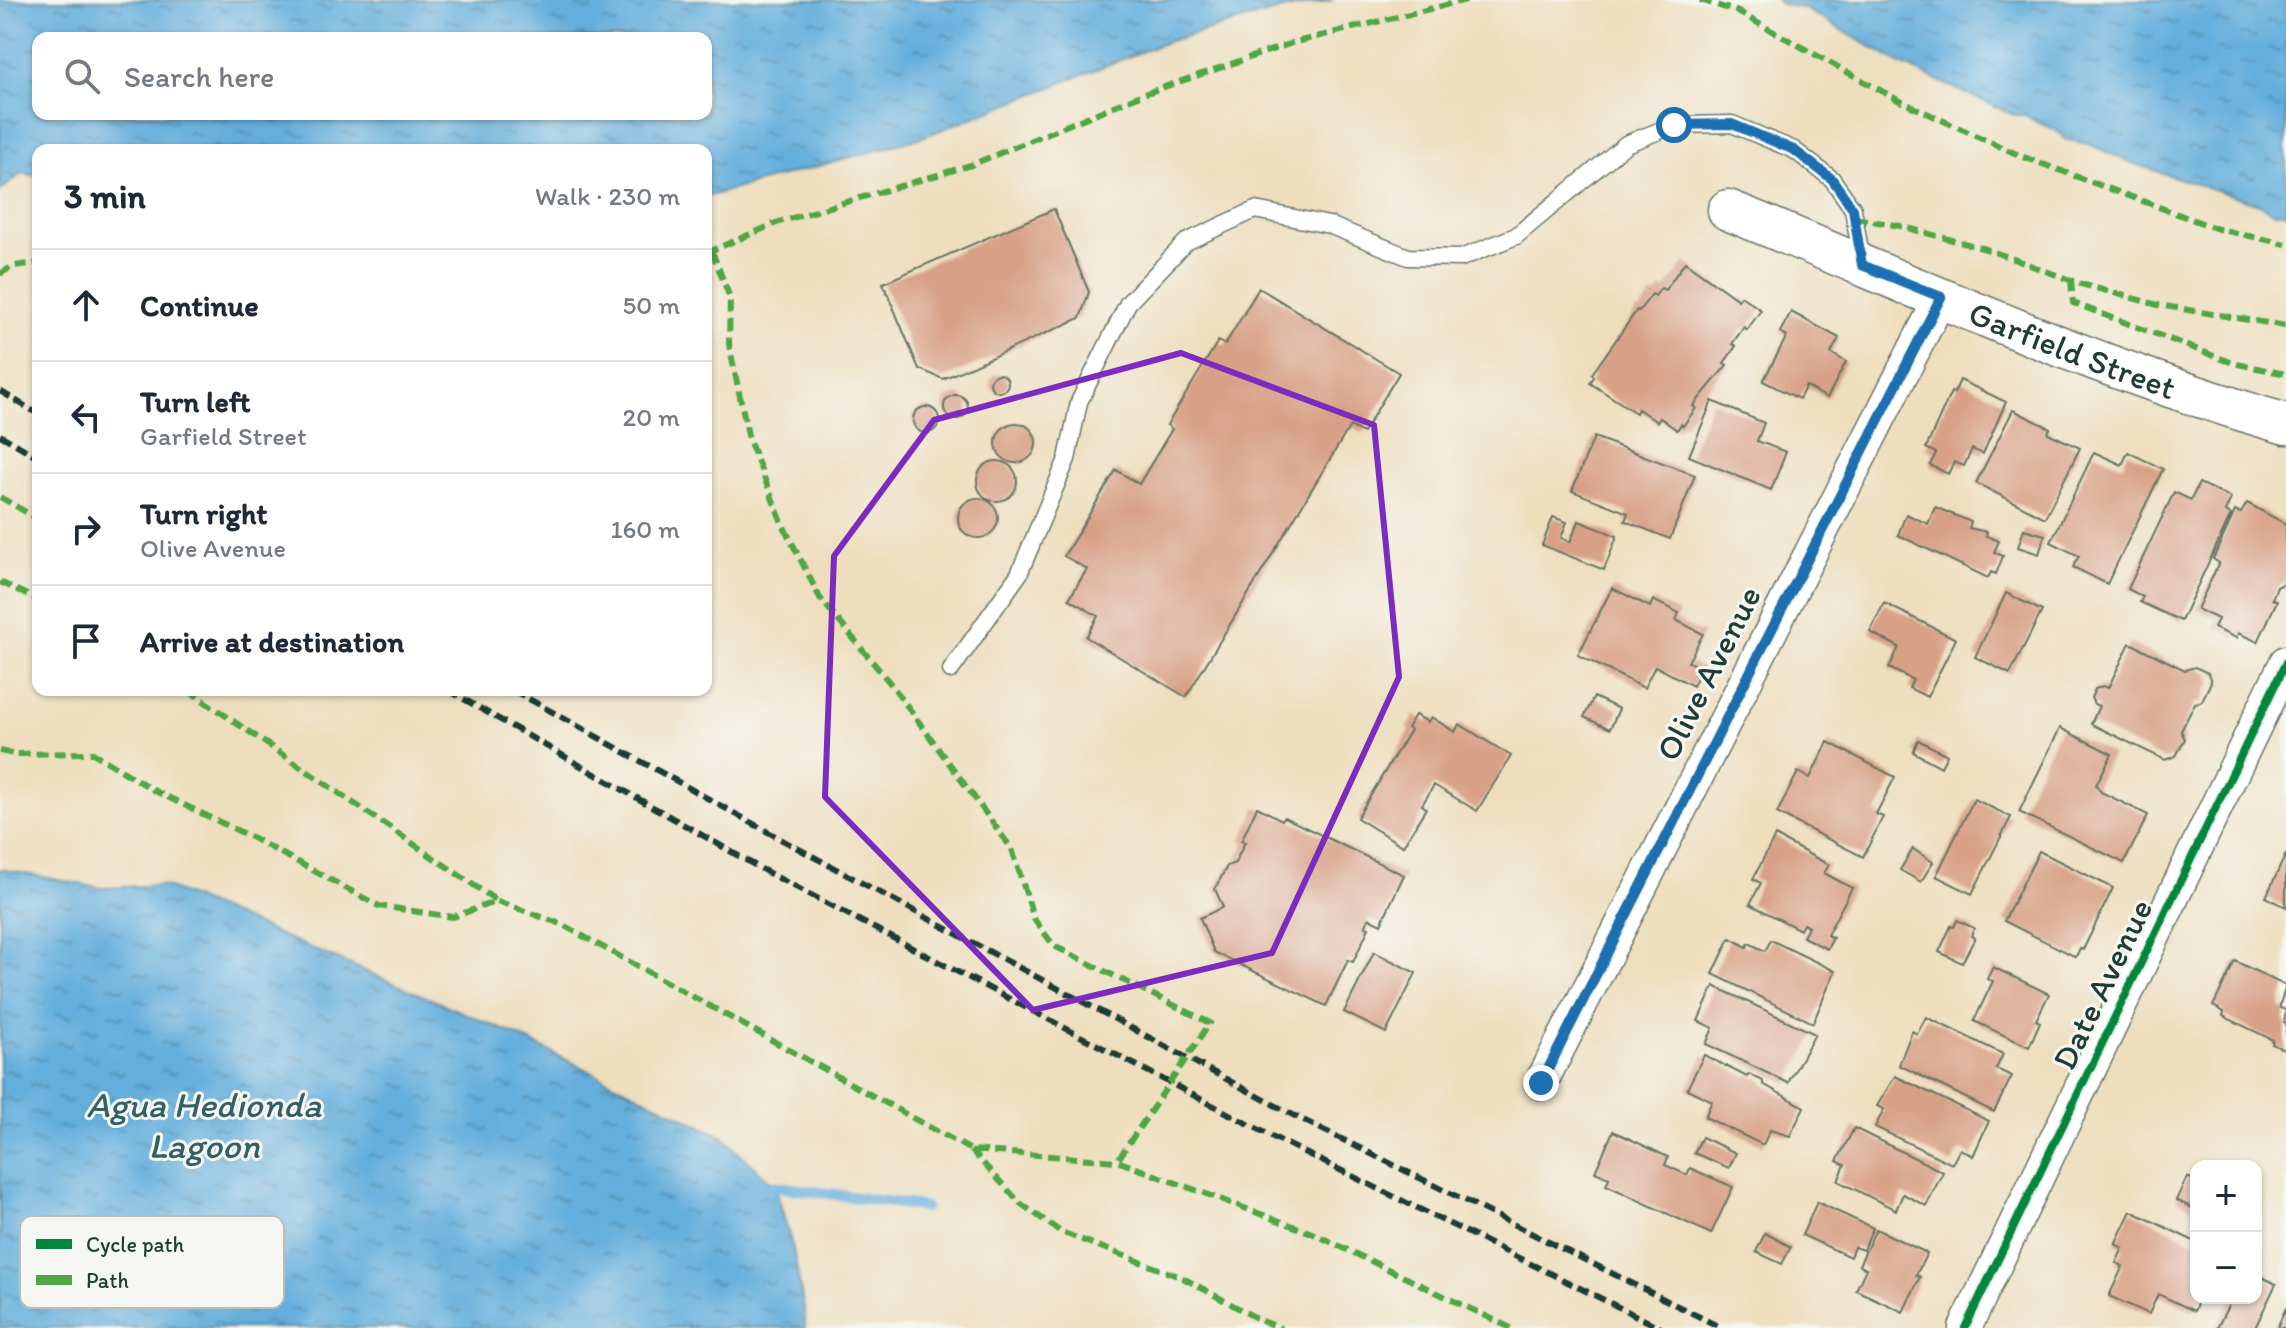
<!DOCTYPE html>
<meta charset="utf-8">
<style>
body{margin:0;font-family:Itim,sans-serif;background:#f6f6f7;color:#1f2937}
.controls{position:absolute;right:24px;bottom:24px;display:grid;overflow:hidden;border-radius:16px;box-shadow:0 2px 6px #0004}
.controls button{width:72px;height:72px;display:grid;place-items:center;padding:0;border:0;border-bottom:2px solid #e0e1e3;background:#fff;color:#1f2937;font:40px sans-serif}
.stop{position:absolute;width:24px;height:24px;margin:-18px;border:6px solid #1f6fb2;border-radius:50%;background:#fff}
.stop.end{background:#1f6fb2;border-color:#fff;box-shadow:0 2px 8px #0008}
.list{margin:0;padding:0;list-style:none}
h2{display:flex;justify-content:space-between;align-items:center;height:104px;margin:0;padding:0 32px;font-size:34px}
h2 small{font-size:26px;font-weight:400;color:#747a83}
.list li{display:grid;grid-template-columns:52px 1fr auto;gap:24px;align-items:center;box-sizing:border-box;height:112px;padding:0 32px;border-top:2px solid #e0e1e3}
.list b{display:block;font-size:30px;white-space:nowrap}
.list p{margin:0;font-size:26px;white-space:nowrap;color:#747a83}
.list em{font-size:26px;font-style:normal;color:#747a83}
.icon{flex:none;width:44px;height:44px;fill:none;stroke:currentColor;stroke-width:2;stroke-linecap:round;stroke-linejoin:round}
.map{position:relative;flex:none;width:2286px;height:1328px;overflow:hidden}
.search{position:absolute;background:#fff;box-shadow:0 2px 6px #0004;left:32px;top:32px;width:680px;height:88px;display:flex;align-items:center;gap:20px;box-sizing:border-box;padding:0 28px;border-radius:16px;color:#747a83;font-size:30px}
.panel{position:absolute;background:#fff;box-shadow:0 2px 6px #0004;left:32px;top:144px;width:680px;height:552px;border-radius:16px}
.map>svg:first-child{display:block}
.water{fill:url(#water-ripples);stroke:#417688;stroke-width:2;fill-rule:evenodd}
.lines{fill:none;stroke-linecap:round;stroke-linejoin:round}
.stream{stroke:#63aedc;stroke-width:11}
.building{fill:#d8a086}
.service-casing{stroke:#677564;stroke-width:19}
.minor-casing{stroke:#677564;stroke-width:35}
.tertiary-casing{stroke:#677564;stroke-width:43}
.service{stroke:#fff;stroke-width:16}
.minor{stroke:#fff;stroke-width:32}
.tertiary{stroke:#fff;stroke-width:40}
.rail{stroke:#1f3d34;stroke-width:6;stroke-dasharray:12 6;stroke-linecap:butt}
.quiet{stroke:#4fa644;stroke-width:6;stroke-dasharray:12 6;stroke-linecap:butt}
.cycleway-casing{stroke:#f6f6f2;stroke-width:13}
.cycleway{stroke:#00873e;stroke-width:8}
.route{stroke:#1f6fb2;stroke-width:10}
.marked{fill:none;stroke:#7b2cbf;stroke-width:6;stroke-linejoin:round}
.labels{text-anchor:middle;stroke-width:6;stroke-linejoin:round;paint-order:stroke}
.street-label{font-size:34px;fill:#1f3d34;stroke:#f6f6f2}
.water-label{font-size:36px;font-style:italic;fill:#335f66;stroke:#f6f6f2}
.key{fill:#f6f6f2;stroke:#b6beb9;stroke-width:2}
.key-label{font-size:22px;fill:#1f3d34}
</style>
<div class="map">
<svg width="2286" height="1328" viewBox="0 0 2286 1328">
<defs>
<pattern id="water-ripples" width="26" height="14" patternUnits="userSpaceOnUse" patternTransform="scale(2)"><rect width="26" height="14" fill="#63aedc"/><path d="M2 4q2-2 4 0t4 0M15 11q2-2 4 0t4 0" fill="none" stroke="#518fb3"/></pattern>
</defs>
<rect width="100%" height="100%" fill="#f6f6f2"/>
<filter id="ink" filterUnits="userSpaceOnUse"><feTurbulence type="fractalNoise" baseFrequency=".0125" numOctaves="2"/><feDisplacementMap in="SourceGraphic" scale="16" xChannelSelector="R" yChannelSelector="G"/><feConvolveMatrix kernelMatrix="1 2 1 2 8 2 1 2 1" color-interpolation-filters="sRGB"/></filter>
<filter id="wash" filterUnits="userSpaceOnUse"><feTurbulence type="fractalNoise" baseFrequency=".006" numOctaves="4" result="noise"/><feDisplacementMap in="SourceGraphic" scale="32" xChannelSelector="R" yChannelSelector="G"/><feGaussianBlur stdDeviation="1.8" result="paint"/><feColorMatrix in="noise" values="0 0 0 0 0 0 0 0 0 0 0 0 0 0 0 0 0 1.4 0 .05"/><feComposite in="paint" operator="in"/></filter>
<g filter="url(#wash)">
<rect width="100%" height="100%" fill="#eedebe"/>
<path class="water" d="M0 0H1333L1280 10 1169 41 920 138 706 197V150H38V176L22 173 0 191ZM38 38H706V114H38Z
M1776 0H2286V213L2282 211 2275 213 2259 204 2135 164 2088 144 2064 139C2055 124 2038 127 2026 115H2014L1903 65 1803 8 1780 4Z
M0 869 101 888 162 885 518 1036 722 1136 775 1186 793 1249 805 1314V1328H0Z"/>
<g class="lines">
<path class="stream" d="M775 1186 925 1207"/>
</g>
<g id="blocks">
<path class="building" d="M1054 209 1089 292 1080 318 943 379 919 369 883 283Z
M1685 262 1738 300 1741 296 1761 310 1747 330 1744 327 1732 344 1736 346 1724 363 1727 365 1693 406 1696 408 1683 426 1681 424 1677 430 1660 418 1657 422 1638 409 1636 413 1590 383 1594 377 1592 374 1637 310 1639 311 1652 294 1655 296 1661 288 1665 290Z
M1259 288 1399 373 1363 433 1350 426 1186 697 1086 637 1098 616 1069 599 1087 569 1064 556 1116 470 1139 484 1172 429 1167 425 1218 341 1225 345Z
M1791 312 1839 338 1831 353 1846 362 1827 398 1806 386 1799 399 1763 381 1787 336 1780 332Z
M990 383a9 9 0 1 1 18 0a9 9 0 1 1-18 0Z
M1960 380 2006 402 1983 454 1972 449 1964 466 1954 462 1948 474 1930 465 1936 453 1926 448 1951 392 1954 393Z
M944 407a12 12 0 1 1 24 0a12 12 0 1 1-24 0Z
M1712 401 1764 423 1757 441 1786 452 1771 490 1689 456Z
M913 420a13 13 0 1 1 26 0a13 13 0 1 1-26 0Z
M2013 410 2050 428 2048 433 2080 448 2045 518 1976 483Z
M996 443a20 20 0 1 1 40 0a20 20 0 1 1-40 0Z
M1594 437 1695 475 1670 539 1625 521 1628 513 1572 491Z
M2094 452 2122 465 2128 452 2163 469 2107 584 2073 567 2079 556 2051 542Z
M977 481a20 20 0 1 1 40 0a20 20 0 1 1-40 0Z
M2199 483 2231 498 2225 512 2231 515 2181 621 2140 602 2143 597 2128 589 2174 492 2191 500Z
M958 518a20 20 0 1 1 40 0a20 20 0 1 1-40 0Z
M2247 503 2286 524V578L2283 584 2277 587 2272 599 2277 601 2258 642 2238 633 2236 638 2214 628 2218 619 2197 609 2219 563 2213 559 2235 511 2241 513Z
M1935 507 1971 522 1969 528 1987 532 1986 536 1999 541 1994 552 2003 556 1996 574 1991 572 1988 578 1898 535 1906 514 1928 524Z
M1553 517 1567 522 1561 538 1570 542 1579 521 1617 536 1604 570 1542 545Z
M2024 529 2045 535 2039 554 2018 547Z
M1612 588 1650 607 1653 600 1679 613 1676 620 1703 634 1688 662 1702 668 1693 686 1655 666 1644 688 1578 655Z
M2006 593 2042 611 2010 674 1975 657Z
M1884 603 1956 639 1927 697 1909 688 1913 680 1889 668 1899 647 1870 632Z
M2130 643 2185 670 2195 667 2208 673 2211 682 2202 701 2195 703 2181 731 2185 739 2176 756 2165 760 2091 724 2099 706 2094 704 2091 698 2095 689 2103 686 2108 688Z
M1594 697 1619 709 1610 729 1584 717Z
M1415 715 1428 722 1431 717 1455 732 1459 724 1511 756 1477 811 1434 785 1422 805 1426 808 1403 846 1357 818 1410 730 1407 728Z
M2060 728 2112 754 2096 785 2101 792 2148 815 2124 863 2019 812Z
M1918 740 1947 755 1941 767 1913 752Z
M1828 742 1895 777 1876 814 1883 817 1863 857 1777 813 1798 772 1810 778Z
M1974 799 2011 817 1972 894 1936 876Z
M1257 807 1282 820 1284 817 1404 875 1381 924 1369 918 1365 927 1369 928 1353 962 1348 960 1326 1006 1214 952 1200 918 1223 907 1215 889 1227 866 1235 863 1245 842 1241 841Z
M1775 836 1829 865 1824 873 1852 888 1827 935 1833 938 1827 949 1803 937 1808 927 1803 924 1800 930 1750 904 1761 883 1753 879Z
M1913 849 1933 862 1921 882 1900 870Z
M2039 851 2113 888 2083 950 2080 948 2076 957 2004 921Z
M2286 854V907L2266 897Z
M1957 920 1974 928 1971 936 1975 938 1962 963 1939 952 1951 926 1954 927Z
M1730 938 1747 947 1749 943 1765 951 1771 940 1835 971 1813 1023 1713 974Z
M1374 952 1416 973 1386 1033 1344 1012Z
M2235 961 2286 986 2280 1004V1008L2286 1010 2284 1022 2286 1023V1051L2272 1044 2273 1040 2223 1016 2224 1012 2213 1006Z
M1993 967 2049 994 2036 1020 2040 1022 2029 1047 1974 1021 1993 981 1987 979Z
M1714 986 1815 1034 1788 1083 1706 1044 1713 1028 1698 1021Z
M1926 1017 2003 1054 1996 1069 2012 1076 1994 1112 1899 1065 1912 1031 1917 1034Z
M1704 1055 1747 1077 1749 1074 1763 1081V1084L1804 1107 1790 1136 1770 1130 1763 1145 1705 1117 1712 1101 1687 1089Z
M1895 1076 1989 1121 1973 1156 1960 1149 1952 1164 1875 1127 1884 1109 1877 1106Z
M1854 1128 1943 1172 1926 1206 1903 1194 1896 1210 1838 1181 1845 1165 1837 1161Z
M1613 1131 1668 1157 1665 1165 1687 1175 1690 1168 1733 1187 1711 1234 1606 1185 1609 1178 1595 1172Z
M1702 1137 1736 1153 1729 1168 1694 1153Z
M2187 1177 2196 1181V1210L2176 1200Z
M1817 1202 1873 1228 1863 1250 1854 1247 1850 1257 1802 1235Z
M2131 1211 2196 1242V1298H2200L2194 1311 2158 1294 2149 1314 2109 1296 2123 1266 2116 1263 2123 1248 2115 1244Z
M1876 1229 1927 1253 1916 1275 1920 1277 1903 1312 1856 1290 1866 1269 1859 1265Z
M1765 1233 1791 1247 1782 1264 1756 1252Z
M2256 1274 2276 1284 2255 1328H2217L2232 1298H2256Z
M2286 1308V1328H2277Z"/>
</g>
</g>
<g filter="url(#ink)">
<use href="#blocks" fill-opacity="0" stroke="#677564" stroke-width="2"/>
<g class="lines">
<g class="service-casing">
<path id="service" d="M951 670 1019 574 1067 459 1079 402 1128 303 1186 242 1255 210 1329 225 1408 257 1461 258 1516 236 1626 144 1674 125 1732 124 1794 150 1832 179 1853 209 1862 263"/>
</g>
<g class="minor-casing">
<path id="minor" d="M1541 1083 1941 297
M1965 1328 2286 662"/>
</g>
<g class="tertiary-casing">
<g id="tertiary">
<path id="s1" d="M1728 210C1913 285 2095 369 2286 424"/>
</g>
</g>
<use href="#service" class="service"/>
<use href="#minor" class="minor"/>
<use href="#tertiary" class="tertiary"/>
<path class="rail" d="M0 391 38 414
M0 435 38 457
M448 690 765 871 1279 1140 1661 1328
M513 690 786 842 1293 1115 1722 1328"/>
<path class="quiet" d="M1700 0 1736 11 1898 100 2021 156 2218 229 2286 244
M1855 218 1900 226 1986 249 2081 284 2158 305 2286 326
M712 251 730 298 729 344 749 440 783 525 820 598 894 688 1012 849 1034 919 1054 946 1210 1023 1117 1161
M706 253 779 222 971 165 1138 96 1292 43 1466 0
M0 274 13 266 38 263
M2071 280 2073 303 2233 363 2286 374
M0 497 38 519
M0 582 38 600
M188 690 497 901
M0 751 14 754 93 753 155 791 251 837 379 906 453 917 497 901 561 924 971 1150 1117 1161 1312 1233 1511 1328
M971 1150 1020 1203 1061 1232 1183 1278 1262 1321 1281 1328"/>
<g class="cycleway-casing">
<path id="cycleway" d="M1541 1083 1941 297
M1965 1328 2286 662"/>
</g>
<use href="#cycleway" class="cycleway"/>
</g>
</g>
<g class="lines" filter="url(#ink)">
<path class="route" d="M1541 1083 1941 297 1862 265 1853 209 1832 179 1794 150 1732 124 1674 125"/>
</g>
<path class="marked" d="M1181 353 1374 425 1399 677 1272 953 1033 1010 825 797 834 556 934 420Z"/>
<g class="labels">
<g class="street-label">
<text dy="12" stroke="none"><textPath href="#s1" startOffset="372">Garfield Street</textPath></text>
<text transform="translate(1708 673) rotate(-63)" y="12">Olive Avenue</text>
<text transform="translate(2102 984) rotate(-64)" y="12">Date Avenue</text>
</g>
<g class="water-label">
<text x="204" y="1117">Agua Hedionda<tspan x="204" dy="41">Lagoon</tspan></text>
</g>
</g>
<rect x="20" y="1216" width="264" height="92" rx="12" class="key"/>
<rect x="36" y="1239" width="36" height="10" fill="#00873e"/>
<rect x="36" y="1275" width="36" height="10" fill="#4fa644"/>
<g class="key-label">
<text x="86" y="1252">Cycle path</text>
<text x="86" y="1288">Path</text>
</g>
</svg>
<div class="controls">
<button>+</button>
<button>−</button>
</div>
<div class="stop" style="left:1674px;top:125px"></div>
<div class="stop end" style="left:1541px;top:1083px"></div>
<div class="search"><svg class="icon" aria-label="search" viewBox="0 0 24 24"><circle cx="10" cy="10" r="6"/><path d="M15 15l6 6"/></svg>Search here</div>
<section class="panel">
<h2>3 min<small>Walk · 230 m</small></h2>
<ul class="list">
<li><svg class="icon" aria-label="ahead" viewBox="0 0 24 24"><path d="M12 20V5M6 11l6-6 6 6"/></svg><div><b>Continue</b></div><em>50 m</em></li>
<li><svg class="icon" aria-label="left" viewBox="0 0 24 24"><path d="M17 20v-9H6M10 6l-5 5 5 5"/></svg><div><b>Turn left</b><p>Garfield Street</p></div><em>20 m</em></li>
<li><svg class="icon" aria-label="right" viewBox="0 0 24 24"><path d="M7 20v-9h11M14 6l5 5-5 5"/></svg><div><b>Turn right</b><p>Olive Avenue</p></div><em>160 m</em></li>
<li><svg class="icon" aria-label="arrive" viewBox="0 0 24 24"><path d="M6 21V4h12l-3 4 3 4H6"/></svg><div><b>Arrive at destination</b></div></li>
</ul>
</section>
</div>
